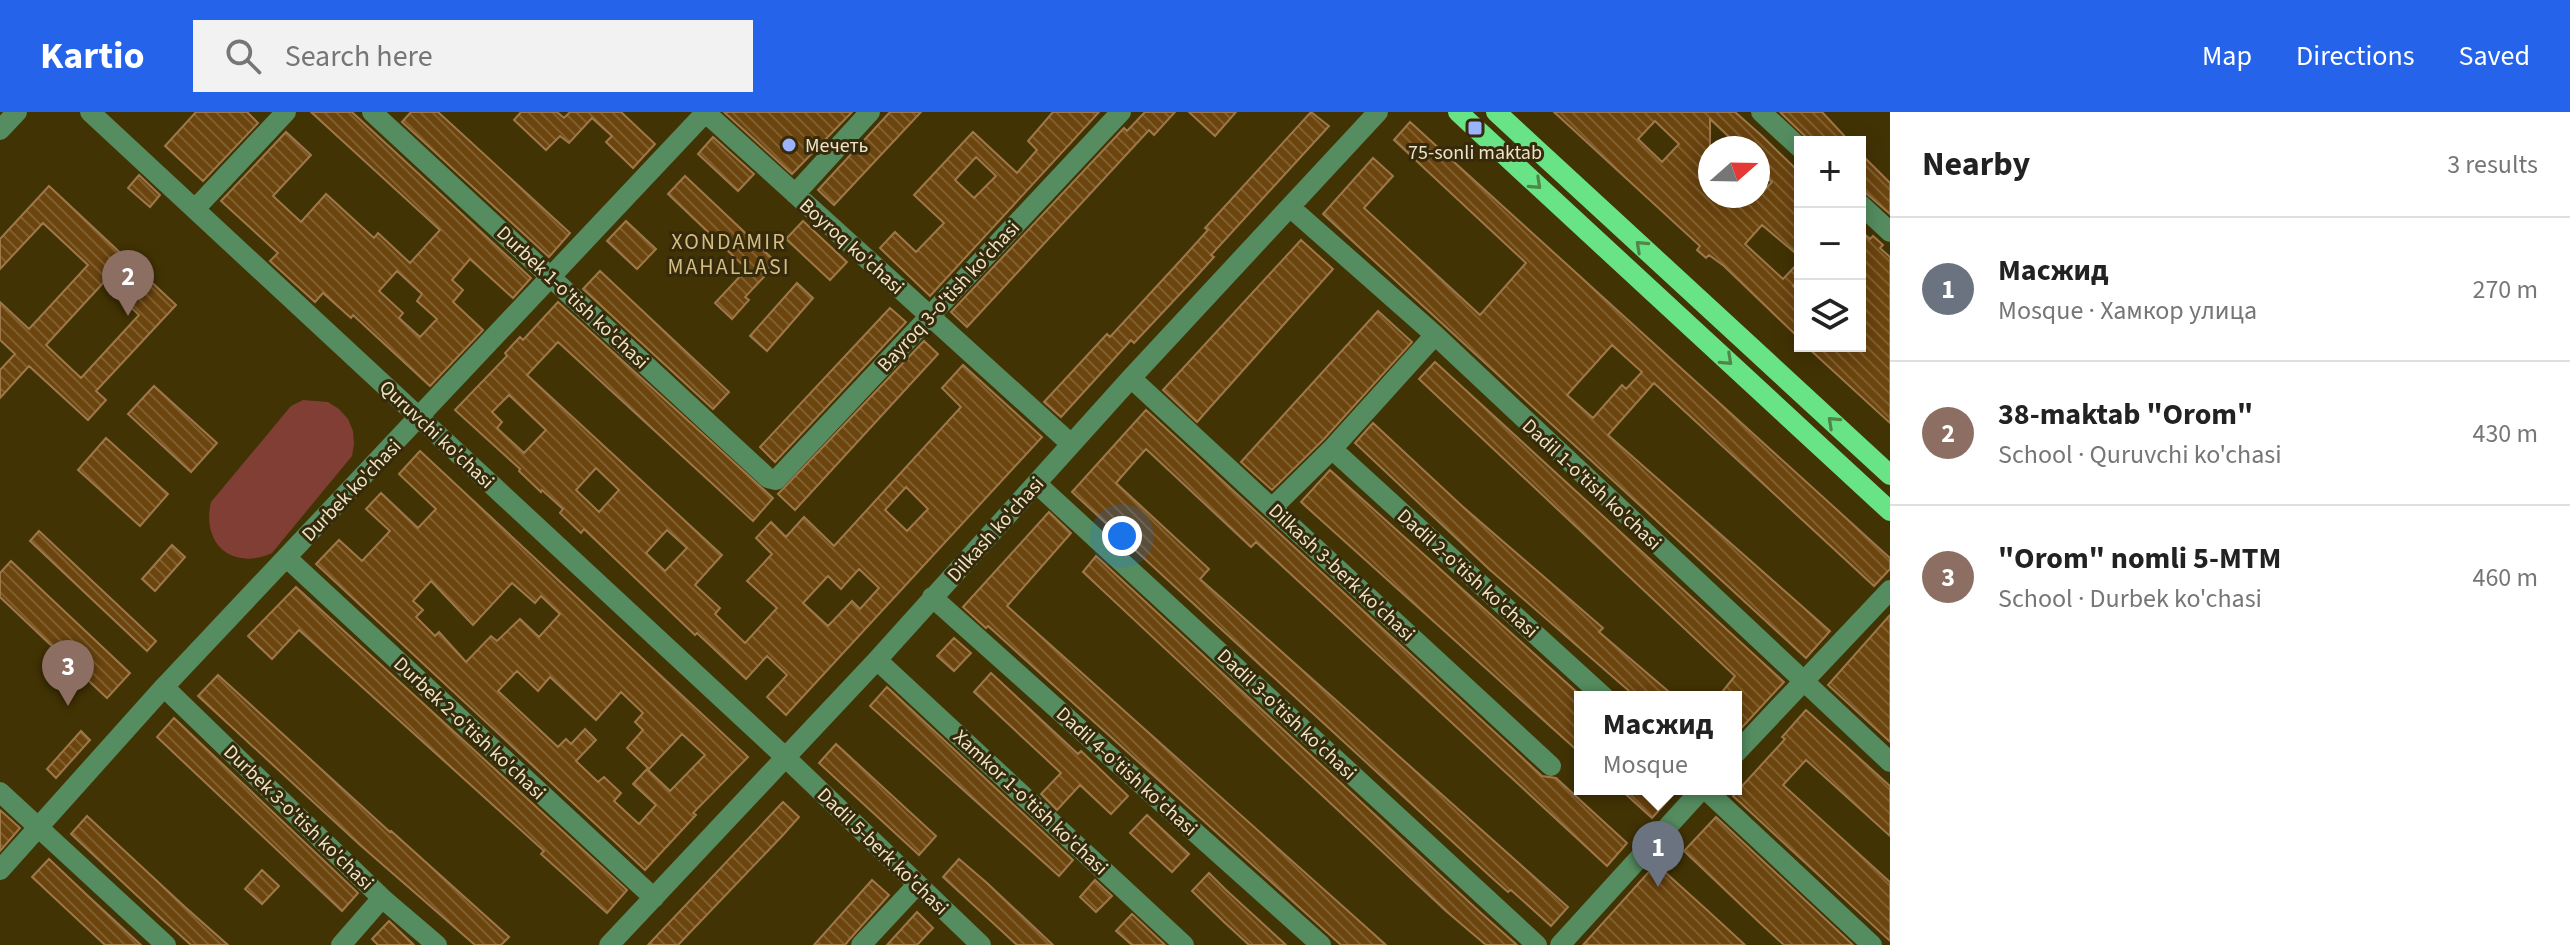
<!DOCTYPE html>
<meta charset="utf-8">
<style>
body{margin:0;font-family:"Source Sans 3",sans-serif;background:#f2f2f2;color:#222}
.controls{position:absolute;right:24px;top:24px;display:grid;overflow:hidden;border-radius:0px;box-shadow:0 4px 20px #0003}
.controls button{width:72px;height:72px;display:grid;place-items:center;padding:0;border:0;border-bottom:2px solid #e0e0e0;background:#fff;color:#222;font:40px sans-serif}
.compass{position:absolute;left:1698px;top:24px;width:72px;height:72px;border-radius:50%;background:#fff;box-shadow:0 4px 20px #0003;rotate:70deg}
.you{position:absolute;left:1122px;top:424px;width:28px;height:28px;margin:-20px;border:6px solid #fff;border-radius:50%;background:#1a73e8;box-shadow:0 0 0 12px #1a73e833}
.badge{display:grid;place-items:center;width:52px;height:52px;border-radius:50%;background:#2563eb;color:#fff;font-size:26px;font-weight:700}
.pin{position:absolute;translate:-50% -66px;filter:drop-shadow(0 2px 4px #0008)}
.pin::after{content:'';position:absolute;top:42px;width:28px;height:24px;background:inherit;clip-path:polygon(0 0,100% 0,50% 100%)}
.popup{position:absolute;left:1574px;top:579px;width:168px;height:104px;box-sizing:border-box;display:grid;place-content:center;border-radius:0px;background:#fff;filter:drop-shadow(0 2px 6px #0005);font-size:26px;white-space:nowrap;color:#767676}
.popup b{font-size:30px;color:#222}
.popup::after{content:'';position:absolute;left:50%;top:100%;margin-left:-16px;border:16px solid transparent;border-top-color:#fff}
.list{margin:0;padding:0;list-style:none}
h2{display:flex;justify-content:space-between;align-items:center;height:104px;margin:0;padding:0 32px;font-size:34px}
h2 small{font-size:26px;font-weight:400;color:#767676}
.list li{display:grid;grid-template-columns:52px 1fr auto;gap:24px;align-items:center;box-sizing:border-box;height:144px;padding:0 32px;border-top:2px solid #e0e0e0}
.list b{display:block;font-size:30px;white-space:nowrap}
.list p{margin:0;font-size:26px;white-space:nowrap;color:#767676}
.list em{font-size:26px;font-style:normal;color:#767676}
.icon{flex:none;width:44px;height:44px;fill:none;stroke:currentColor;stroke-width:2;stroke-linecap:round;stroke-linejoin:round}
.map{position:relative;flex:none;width:1890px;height:833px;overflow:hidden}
header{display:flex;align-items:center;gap:48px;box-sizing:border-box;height:112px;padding:0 40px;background:#2563eb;color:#fff}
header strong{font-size:38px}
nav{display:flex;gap:44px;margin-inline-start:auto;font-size:28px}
.search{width:560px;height:72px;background:#f2f2f2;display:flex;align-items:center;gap:20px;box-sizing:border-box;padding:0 28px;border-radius:0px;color:#767676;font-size:30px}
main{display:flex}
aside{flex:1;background:#fff}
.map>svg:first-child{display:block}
.park{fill:#813e35}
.building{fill:url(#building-back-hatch);stroke:#9f784a;stroke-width:2;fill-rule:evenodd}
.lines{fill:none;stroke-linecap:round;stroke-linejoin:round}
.minor{stroke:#558d60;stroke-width:20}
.major{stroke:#68e487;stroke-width:20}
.oneway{stroke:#4e8749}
.poi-dot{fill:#9cb4fd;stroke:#352a0b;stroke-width:3}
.labels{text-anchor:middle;stroke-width:6;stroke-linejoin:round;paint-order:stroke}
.poi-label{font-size:20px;fill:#eee3c6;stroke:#352a0b;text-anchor:start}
.street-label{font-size:20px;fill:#eee3c6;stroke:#352a0b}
.neighbourhood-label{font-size:22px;letter-spacing:2px;fill:#d4bd83;stroke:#352a0b}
</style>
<header>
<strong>Kartio</strong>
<div class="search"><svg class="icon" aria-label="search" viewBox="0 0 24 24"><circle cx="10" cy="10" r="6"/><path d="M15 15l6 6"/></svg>Search here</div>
<nav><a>Map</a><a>Directions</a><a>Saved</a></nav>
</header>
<main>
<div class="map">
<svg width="1890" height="833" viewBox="0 0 1890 833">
<defs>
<pattern id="building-back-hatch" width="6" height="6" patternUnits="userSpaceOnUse" patternTransform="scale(2)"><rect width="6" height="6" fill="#6b440e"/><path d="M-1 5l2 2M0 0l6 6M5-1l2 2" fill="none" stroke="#805f30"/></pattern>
</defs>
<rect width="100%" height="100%" fill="#423304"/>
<path class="park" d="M303 288 328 290 339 297 348 307 353 319 354 332 352 344 272 441C232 459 201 432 211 390L291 294Z"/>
<path class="building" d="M196 0H247L258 11 203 69 165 34Z
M311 0H352L531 166 513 186 470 147 452 168 463 178 453 190 483 218 430 274 353 203 351 206 323 181 315 190 270 149 278 141 221 89 286 20 311 43 273 84 301 110 326 82 374 126 378 121 410 151 440 118ZM397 159 422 182 417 189 437 207 420 225 399 206 403 201 379 179Z
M411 0H438L570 121 549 145 402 10Z
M521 0H557L564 6 570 0H621L655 32 633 56 606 30 612 24 592 6 569 31 560 24 546 38 514 8Z
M724 0H852L792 62Z
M890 0H921L834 93 818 78Z
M1053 0H1099L930 184 880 136 895 120 916 140 944 111 914 83 973 20 1017 61 1037 38 1028 29ZM976 45 996 64 974 86 955 68Z
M1145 0H1175L1154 23 1149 18 967 215 951 200 1124 16 1127 19Z
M1189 0H1236L1215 24Z
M1311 0 1329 14 1211 143 1214 145 1194 167 1134 231 1131 228 1061 305 1044 290 1107 222 1110 225 1180 149 1208 118 1205 116Z
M1554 0H1735L1762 24 1800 61V145L1762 113 1745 132 1783 167 1800 149V166L1793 174 1800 180V227L1724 154 1709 143 1706 146 1697 138 1700 134ZM1710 7 1741 36H1758V58L1772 70 1759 84H1710ZM1655 9 1679 32 1662 50 1638 27Z
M1780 0H1822L1850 30H1811Z
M1410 10 1890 446V457L1874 474 1654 271 1608 323 1830 519 1806 546 1323 102 1373 46 1393 64 1364 96 1480 203 1526 151 1394 28ZM1612 233 1642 260 1626 277 1622 273 1593 306 1567 283Z
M713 25 754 62 738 79 698 42Z
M1860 41 1890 71V102L1860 76Z
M139 63 160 83 150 95 128 76Z
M685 64 777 151 745 185 749 188 732 207 715 191 747 157 668 82Z
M49 74 176 193 96 279 106 288 88 308 29 254 0 286V258L15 242 0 228V190L29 217 88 153 43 111 0 157V127ZM104 170 139 203 81 266 46 233Z
M626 109 656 137 637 157 607 129Z
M803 109 847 150 830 168 786 127Z
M1860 118 1870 127 1873 124 1883 133 1880 136 1890 145V311L1806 234H1860Z
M1301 128 1333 157 1197 310 1163 278Z
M600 159 729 280 713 297 583 177Z
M797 171 813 186 767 239 750 224Z
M558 190 773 386 753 409 558 230 527 263 722 443 695 473 720 496 715 502 745 531 777 496 747 469 772 442 756 426 771 410 786 425 804 405 834 434 961 295 942 276 963 253 1042 325 786 603 767 585 787 563 767 544 746 567 697 521 695 523 584 417 581 421 560 401 563 397 542 378 541 380 519 359 520 357 455 298 507 244 505 241 520 225 523 228ZM509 283 546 318 524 341 497 316 502 310 492 300ZM596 356 619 378 599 400 576 378ZM906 375 928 397 907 419 885 398ZM667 418 687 436 665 459 646 441ZM859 457 879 476 860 497 852 489 828 514 803 491 828 464 841 477Z
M890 196 906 210 775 350 760 335Z
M1378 199 1412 230 1323 328 1272 378 1241 350Z
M924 229 938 242 795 398 778 382Z
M1435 250 1784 570 1736 622V585H1718L1735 564 1419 267Z
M154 274 217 331 191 360 128 302Z
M1146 298 1542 664 1556 666 1627 731 1607 754 1256 430 1251 435 1146 337 1136 348 1116 371 1209 457 1200 467 1568 795 1551 814 1511 778 1508 780 1491 765 1072 380Z
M1373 311 1462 394 1603 516 1599 520 1675 585H1636L1489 457 1355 331Z
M106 326 168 382 140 414 78 358Z
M420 339 748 645 693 701 696 703 645 758 316 452 339 428 362 449 390 419 366 397 381 381 418 416 436 397 399 362ZM431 469 473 513 512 471 535 491 541 484 560 502 539 525 520 507 497 529 491 524 466 550 439 520 435 524 416 505 423 498 413 489ZM517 559 538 579 550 565 596 608 621 580 643 601 635 610 643 618 627 636 649 657 682 622 705 643 670 679 647 657 633 672 656 693 639 712 614 689 621 681 604 665 598 670 576 649 596 628 585 617 571 632 566 627 558 635 498 579Z
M1330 358 1580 583V641L1301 390Z
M1049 400 1071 421 1007 494 1386 833H1341L988 514 986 516 963 495Z
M39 419 156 529 147 539 30 429Z
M172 433 185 445 155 479 142 467Z
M1096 444 1481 801 1517 833H1486L1446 799 1083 460Z
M11 449 130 561 107 586 0 485V461Z
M296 475 627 778 607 801 541 742 544 739 299 518 272 547 248 524Z
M1890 503V630L1828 573Z
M954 526 971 541 954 559 937 544Z
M991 561 1078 642 1081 639 1128 684 1111 702 1080 673 1057 698 1041 682 1061 661 974 580Z
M218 563 390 720 391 719 509 825 501 833H475L359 732 198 584Z
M887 575 1073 748 1059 764 870 594Z
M1806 598 1890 674V724L1806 648 1783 673 1890 770V829L1733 684 1785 627 1782 625Z
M174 606 358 781 342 799 157 625Z
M81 619 90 628 56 666 47 657Z
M836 632 936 724 919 743 819 651Z
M1620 677H1678L1652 706Z
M783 690 799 705 783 723 678 833H648Z
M0 698 20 716 0 739Z
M1147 703 1189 742 1172 760 1130 721Z
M87 704 185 795 228 833H191L161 806 71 722Z
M1716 705 1853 833H1784L1760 811 1684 739Z
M49 747 88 784 141 833H105L32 765Z
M959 747 987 771 1053 833H1017L943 765Z
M1656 752 1708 799 1745 833H1583Z
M262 758 279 774 262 792 245 777Z
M1209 761 1225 777 1286 833H1249L1224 810 1192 779Z
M872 768 889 783 849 828 845 833H814Z
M1095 768 1112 784 1096 800 1080 785Z
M917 800 933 816 917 833H887Z
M1132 802 1165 833H1132L1116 819Z
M389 809 414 833H378L372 827Z"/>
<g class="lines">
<path class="minor" d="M90 0 784 644 981 833
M372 0 768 366 776 368 1121 0
M705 0 1071 332
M1761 0 1800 36
M0 18 17 0
M795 82 870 0
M1860 92 1890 120
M1291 96 1435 223 1890 650
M195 97 286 0
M1131 266 1551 654
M1332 337 1604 585
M1037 372 1537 833
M1273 395 1332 337 1435 223
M287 446 654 786
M932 485 1321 833
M877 548 1184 833
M164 575 382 786 437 833
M1736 641 1890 478
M1705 677 1872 833
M0 680 166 833
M0 758 164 575 706 0
M341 833 382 786
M609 833 877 548 1131 266 1378 0
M861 833 917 773
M1560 833 1702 677"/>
<path class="major" d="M1458 0 1890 399
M1496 0 1890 363"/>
</g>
<defs><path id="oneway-chevron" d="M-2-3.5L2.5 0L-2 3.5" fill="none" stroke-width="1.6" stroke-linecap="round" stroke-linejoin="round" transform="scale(2)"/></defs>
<g class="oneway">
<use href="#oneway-chevron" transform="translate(1536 72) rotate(43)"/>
<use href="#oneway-chevron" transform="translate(1641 134) rotate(-137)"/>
<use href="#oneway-chevron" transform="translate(1727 248) rotate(43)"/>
<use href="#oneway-chevron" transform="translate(1833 310) rotate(-137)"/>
</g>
<g class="poi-dot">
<rect x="1467" y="8" width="16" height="16" rx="4"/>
<circle cx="789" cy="33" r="8"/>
</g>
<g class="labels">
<g class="poi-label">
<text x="805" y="40">Мечеть</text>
<text x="1475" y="47" text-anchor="middle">75-sonli maktab</text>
</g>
<g class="street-label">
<text transform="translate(852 134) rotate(42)" y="7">Boyroq ko'chasi</text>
<text transform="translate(948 184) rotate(-47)" y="7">Bayroq 3-o'tish ko'chasi</text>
<text transform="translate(573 185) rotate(43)" y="7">Durbek 1-o'tish ko'chasi</text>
<text transform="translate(437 322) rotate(43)" y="7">Quruvchi ko'chasi</text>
<text transform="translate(1592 372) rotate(43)" y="7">Dadil 1-o'tish ko'chasi</text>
<text transform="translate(351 378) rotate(-46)" y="7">Durbek ko'chasi</text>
<text transform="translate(995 417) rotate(-48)" y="7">Dilkash ko'chasi</text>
<text transform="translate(1342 460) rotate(43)" y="7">Dilkash 3-berk ko'chasi</text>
<text transform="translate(1468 461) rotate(42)" y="7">Dadil 2-o'tish ko'chasi</text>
<text transform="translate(1287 602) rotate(43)" y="7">Dadil 3-o'tish ko'chasi</text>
<text transform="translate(470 616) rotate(43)" y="7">Durbek 2-o'tish ko'chasi</text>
<text transform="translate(1127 659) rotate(42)" y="7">Dadil 4-o'tish ko'chasi</text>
<text transform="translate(1031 690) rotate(43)" y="7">Xamkor 1-o'tish ko'chasi</text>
<text transform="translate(299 705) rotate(44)" y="7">Durbek 3-o'tish ko'chasi</text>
<text transform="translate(883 739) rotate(44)" y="7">Dadil 5-berk ko'chasi</text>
</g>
<g class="neighbourhood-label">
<text x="729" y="137">XONDAMIR<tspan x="729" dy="25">MAHALLASI</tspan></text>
</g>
</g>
</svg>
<div class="controls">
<button>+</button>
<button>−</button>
<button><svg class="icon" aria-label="layers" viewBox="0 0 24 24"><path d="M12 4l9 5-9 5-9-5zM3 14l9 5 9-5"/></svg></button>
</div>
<svg class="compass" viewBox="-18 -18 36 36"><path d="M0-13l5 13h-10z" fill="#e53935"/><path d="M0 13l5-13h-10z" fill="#767676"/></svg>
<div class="you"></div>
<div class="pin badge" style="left:1658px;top:775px;background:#6b7280">1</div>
<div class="popup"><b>Масжид</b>Mosque</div>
<div class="pin badge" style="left:128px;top:204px;background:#8d6e63">2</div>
<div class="pin badge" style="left:68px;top:594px;background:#8d6e63">3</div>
</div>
<aside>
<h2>Nearby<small>3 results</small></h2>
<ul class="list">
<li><span class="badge" style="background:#6b7280">1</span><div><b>Масжид</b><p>Mosque · Хамкор улица</p></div><em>270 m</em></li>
<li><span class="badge" style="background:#8d6e63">2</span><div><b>38-maktab &quot;Orom&quot;</b><p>School · Quruvchi ko'chasi</p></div><em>430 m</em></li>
<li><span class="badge" style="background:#8d6e63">3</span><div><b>&quot;Orom&quot; nomli 5-MTM</b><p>School · Durbek ko'chasi</p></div><em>460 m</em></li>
</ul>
</aside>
</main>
